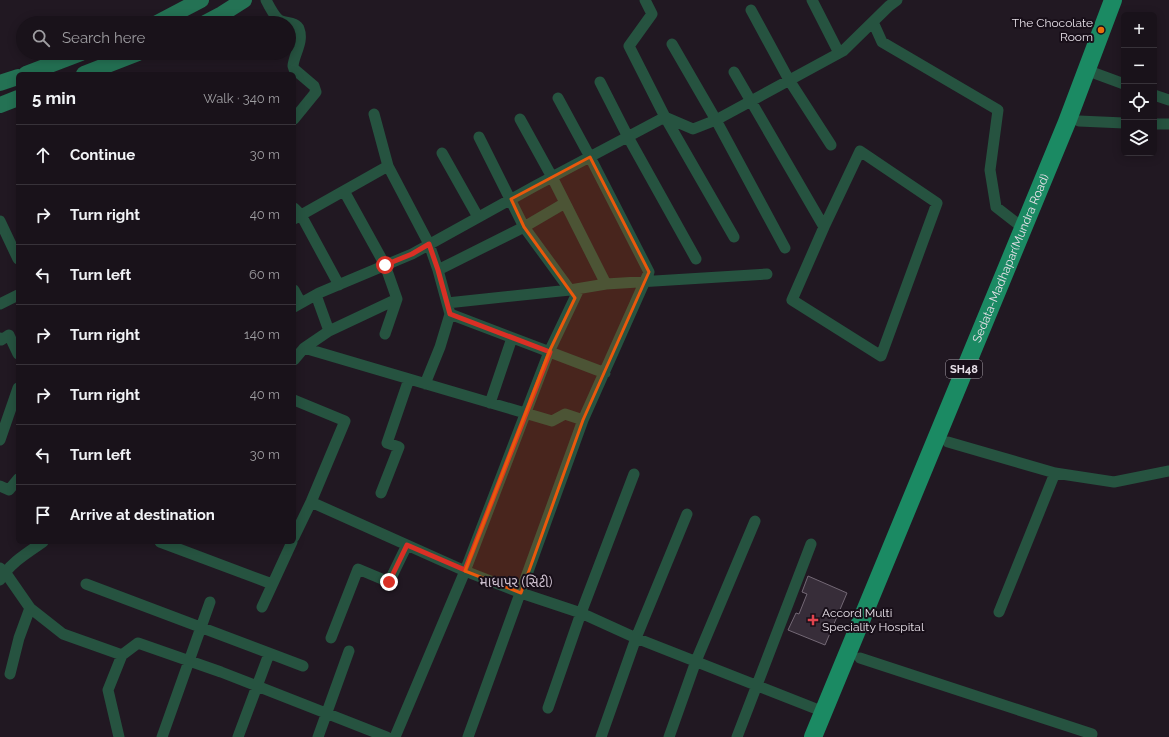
<!DOCTYPE html>
<meta charset="utf-8">
<style>
body{margin:0;font-family:Raleway,"Noto Sans Gujarati",sans-serif;background:#221b23;color:#f1f3f6}
.controls{position:absolute;right:12px;top:12px;display:grid;overflow:hidden;border-radius:6px;box-shadow:0 2px 10px #0003}
.controls button{width:36px;height:36px;display:grid;place-items:center;padding:0;border:0;border-bottom:1px solid #373239;background:#19121a;color:#f1f3f6;font:20px sans-serif}
.stop{position:absolute;width:12px;height:12px;margin:-9px;border:3px solid #d93025;border-radius:50%;background:#fff}
.stop.end{background:#d93025;border-color:#fff;box-shadow:0 1px 4px #0008}
.list{margin:0;padding:0;list-style:none}
h2{display:flex;justify-content:space-between;align-items:center;height:52px;margin:0;padding:0 16px;font-size:17px}
h2 small{font-size:13px;font-weight:400;color:#9f9ea2}
.list li{display:grid;grid-template-columns:26px 1fr auto;gap:12px;align-items:center;box-sizing:border-box;height:60px;padding:0 16px;border-top:1px solid #373239}
.list b{display:block;font-size:15px;white-space:nowrap}
.list em{font-size:13px;font-style:normal;color:#9f9ea2}
.icon{flex:none;width:22px;height:22px;fill:none;stroke:currentColor;stroke-width:2;stroke-linecap:round;stroke-linejoin:round}
.map{position:relative;flex:none;width:1169px;height:737px;overflow:hidden}
.search{position:absolute;background:#19121a;box-shadow:0 2px 10px #0003;left:16px;top:16px;width:280px;height:44px;display:flex;align-items:center;gap:10px;box-sizing:border-box;padding:0 14px;border-radius:22px;color:#9f9ea2;font-size:15px}
.panel{position:absolute;background:#19121a;box-shadow:0 2px 10px #0003;left:16px;top:72px;width:280px;height:472px;border-radius:6px}
.map>svg:first-child{display:block}
.building{fill:#372d39;stroke:#736875}
.lines{fill:none;stroke-linecap:round;stroke-linejoin:round}
.street{stroke:#265340;stroke-width:11}
.secondary{stroke:#247254;stroke-width:16}
.primary{stroke:#1b8a63;stroke-width:18}
.route{stroke:#d93025;stroke-width:5}
.marked{fill:#e8590c;fill-opacity:0.2;stroke:#e8590c;stroke-width:3;stroke-linejoin:round}
.food-dot{fill:#e8710a;stroke:#180f19;stroke-width:1.5}
.health-dot{fill:#e0444e;stroke:#180f19;stroke-width:1.5}
.labels{text-anchor:middle;stroke-width:4;stroke-linejoin:round;paint-order:stroke}
.shield{fill:#180f19;stroke:#a9a1aa;stroke-width:1}
.shield-label{font-size:11px;font-weight:bold;fill:#e7e0e8}
.poi-label{font-size:12px;fill:#e7e0e8;stroke:#180f19;text-anchor:end}
.street-label{font-size:12px;fill:#e7e0e8;stroke:#180f19}
.quarter-label{font-size:14px;fill:#d0c3d2;stroke:#180f19}
</style>
<div class="map">
<svg width="1169" height="737" viewBox="0 0 1169 737">
<rect width="100%" height="100%" fill="#211822"/>
<path class="building" d="M808 576 847 593 825 645 788 630 796 613 799 614 807 594 802 592Z"/>
<g class="lines">
<path class="street" d="M266 0C269 6 273 14 278 19 283 24 296 21 299 29 304 42 294 54 293 66L294 69 314 86 316 92 294 119
M645 0 652 14 629 46 665 117 734 237
M812 0 839 53
M751 10 789 80 831 145
M873 22 882 42 998 110 990 170 996 207 1023 228
M672 44 716 120 785 248
M1086 70 1124 84
M734 72 824 227 792 300 881 356 937 203 860 151 824 227
M600 82 628 137 696 259
M1154 95 1169 100
M374 114 388 166 429 244 438 270 450 314 440 347 425 384
M520 119 552 177 606 284
M1079 121 1124 123
M1154 124H1169
M479 137 524 227 570 290
M442 153 478 217
M344 191 385 265 397 299 385 334
M294 208 301 215 339 285
M294 219 388 166
M0 221 18 259
M438 270 524 227 565 203
M294 290 301 303
M316 295 329 331
M447 303 570 290 606 284 767 274
M0 304 18 295
M294 307 319 293 412 254 535 186 665 117 693 129 716 120 843 51 889 6 897 0
M450 314 605 373
M0 338 1 340 9 335 18 354
M304 348 552 421 565 414 583 420
M294 360 304 348 329 331 397 299
M294 400 345 421 311 502 294 537
M490 403 512 338
M0 440 18 388
M948 442 1055 473 1114 482 1169 471
M0 486 9 490 18 479
M381 493 399 447 387 443 409 379
M311 502 465 571 521 593 581 613 636 638 824 712
M160 542 272 584
M0 568 5 572 30 608 63 634 122 655 138 643 221 672 387 737
M0 580C10 563 27 553 43 542
M86 584 303 666
M262 607 292 542
M999 612 1055 473
M331 638 358 569 389 582 407 545
M860 658 1092 734
M10 674 19 638 30 608
M548 708 581 613 634 474
M119 737 108 690 122 655
M162 737 210 602
M238 737 269 654
M318 737 349 651
M395 737 465 571 549 352 579 289
M468 737 583 420 649 272 590 157 558 98
M601 737 636 638 687 514
M669 737 696 661 755 521
M737 737 811 544"/>
<path class="secondary" d="M157 23 201 0
M205 23 222 14 244 0
M26 74 81 53
M84 74 138 53
M0 83 18 77
M0 105 18 98"/>
<path class="primary" id="s1" d="M813 737 1067 122 1113 0"/>
</g>
<g class="lines">
<path class="route" d="M385 265 412 254 429 244 438 270 450 314 550 352 465 570 407 545 389 582"/>
</g>
<path class="marked" d="M590 157 649 272 583 420 521 593 465 571 549 352 575 298 524 227 511 199Z"/>
<circle class="food-dot" cx="1101" cy="30" r="4"/>
<path class="health-dot" d="M811 614h4v4h4v4h-4v4h-4v-4h-4v-4h4z"/>
<g class="labels">
<rect class="shield" x="946" y="360" width="36" height="18" rx="3"/>
<g class="shield-label">
<text x="964" y="373">SH48</text>
</g>
<g class="poi-label">
<text x="1093" y="27">The Chocolate<tspan x="1093" dy="14">Room</tspan></text>
<text x="822" y="617" text-anchor="start">Accord Multi<tspan x="822" dy="14">Speciality Hospital</tspan></text>
</g>
<g class="street-label">
<text dy="4" stroke="none"><textPath href="#s1" startOffset="518">Sedata-Madhapar(Mundra Road)</textPath></text>
</g>
<g class="quarter-label">
<text x="516" y="587">માધાપર (સિટી)</text>
</g>
</g>
</svg>
<div class="controls">
<button>+</button>
<button>−</button>
<button><svg class="icon" aria-label="locate" viewBox="0 0 24 24"><circle cx="12" cy="12" r="6"/><path d="M12 2v4M12 18v4M2 12h4M18 12h4"/></svg></button>
<button><svg class="icon" aria-label="layers" viewBox="0 0 24 24"><path d="M12 4l9 5-9 5-9-5zM3 14l9 5 9-5"/></svg></button>
</div>
<div class="stop" style="left:385px;top:265px"></div>
<div class="stop end" style="left:389px;top:582px"></div>
<div class="search"><svg class="icon" aria-label="search" viewBox="0 0 24 24"><circle cx="10" cy="10" r="6"/><path d="M15 15l6 6"/></svg>Search here</div>
<section class="panel">
<h2>5 min<small>Walk · 340 m</small></h2>
<ul class="list">
<li><svg class="icon" aria-label="ahead" viewBox="0 0 24 24"><path d="M12 20V5M6 11l6-6 6 6"/></svg><div><b>Continue</b></div><em>30 m</em></li>
<li><svg class="icon" aria-label="right" viewBox="0 0 24 24"><path d="M7 20v-9h11M14 6l5 5-5 5"/></svg><div><b>Turn right</b></div><em>40 m</em></li>
<li><svg class="icon" aria-label="left" viewBox="0 0 24 24"><path d="M17 20v-9H6M10 6l-5 5 5 5"/></svg><div><b>Turn left</b></div><em>60 m</em></li>
<li><svg class="icon" aria-label="right" viewBox="0 0 24 24"><path d="M7 20v-9h11M14 6l5 5-5 5"/></svg><div><b>Turn right</b></div><em>140 m</em></li>
<li><svg class="icon" aria-label="right" viewBox="0 0 24 24"><path d="M7 20v-9h11M14 6l5 5-5 5"/></svg><div><b>Turn right</b></div><em>40 m</em></li>
<li><svg class="icon" aria-label="left" viewBox="0 0 24 24"><path d="M17 20v-9H6M10 6l-5 5 5 5"/></svg><div><b>Turn left</b></div><em>30 m</em></li>
<li><svg class="icon" aria-label="arrive" viewBox="0 0 24 24"><path d="M6 21V4h12l-3 4 3 4H6"/></svg><div><b>Arrive at destination</b></div></li>
</ul>
</section>
</div>
